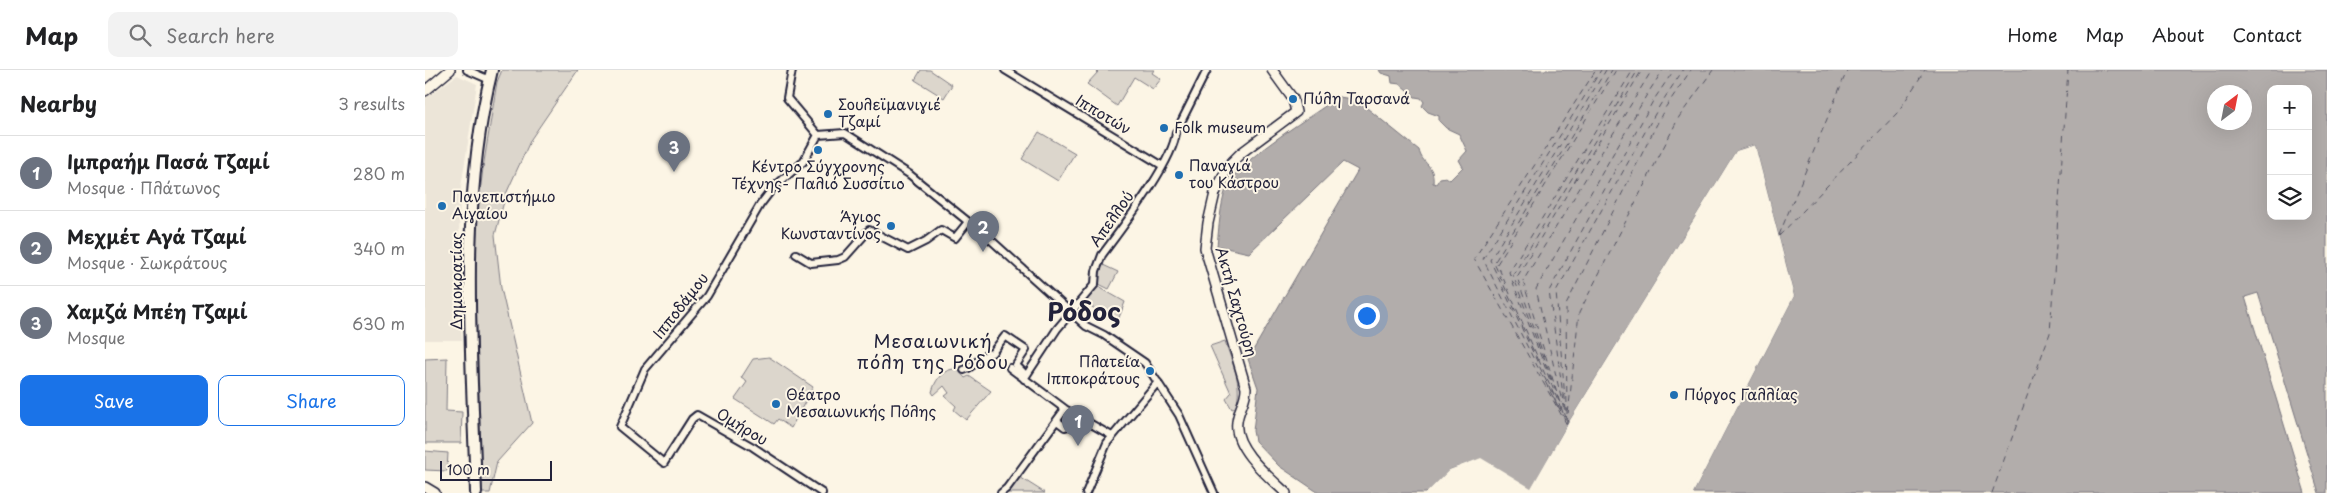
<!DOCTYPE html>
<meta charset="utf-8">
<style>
body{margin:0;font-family:"Playpen Sans",sans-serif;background:#f2f2f2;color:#202124}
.controls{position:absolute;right:15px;top:15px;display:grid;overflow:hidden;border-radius:10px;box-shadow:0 5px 20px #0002}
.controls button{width:45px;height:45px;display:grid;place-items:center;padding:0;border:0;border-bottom:1px solid #e0e0e0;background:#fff;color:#202124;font:25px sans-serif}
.compass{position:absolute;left:1782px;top:15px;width:45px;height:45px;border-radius:50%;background:#fff;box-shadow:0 5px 20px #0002;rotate:32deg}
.scale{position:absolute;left:15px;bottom:12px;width:112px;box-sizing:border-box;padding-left:5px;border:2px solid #22223b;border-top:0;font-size:14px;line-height:18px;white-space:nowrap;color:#22223b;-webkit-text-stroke:4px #fcf5e5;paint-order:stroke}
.you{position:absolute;left:941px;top:245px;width:18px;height:18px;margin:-12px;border:4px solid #fff;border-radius:50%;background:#1a73e8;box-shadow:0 0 0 8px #1a73e833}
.badge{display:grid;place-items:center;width:32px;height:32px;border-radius:50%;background:#1a73e8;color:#fff;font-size:16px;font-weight:700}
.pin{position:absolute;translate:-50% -41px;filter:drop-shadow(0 1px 2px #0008)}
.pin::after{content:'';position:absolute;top:26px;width:18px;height:15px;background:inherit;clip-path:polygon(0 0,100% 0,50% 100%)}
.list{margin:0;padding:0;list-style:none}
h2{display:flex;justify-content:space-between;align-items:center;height:65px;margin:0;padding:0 20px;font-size:21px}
h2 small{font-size:16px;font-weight:400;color:#757577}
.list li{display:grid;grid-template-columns:32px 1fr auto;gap:15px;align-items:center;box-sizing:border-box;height:75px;padding:0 20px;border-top:1px solid #e0e0e0}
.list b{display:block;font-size:19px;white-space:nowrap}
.list p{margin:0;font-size:16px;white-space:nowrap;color:#757577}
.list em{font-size:16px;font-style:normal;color:#757577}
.actions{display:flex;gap:10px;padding:15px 20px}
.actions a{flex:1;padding:11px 0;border:1px solid #1a73e8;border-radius:10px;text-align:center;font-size:18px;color:#1a73e8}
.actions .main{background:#1a73e8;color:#fff}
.icon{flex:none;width:28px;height:28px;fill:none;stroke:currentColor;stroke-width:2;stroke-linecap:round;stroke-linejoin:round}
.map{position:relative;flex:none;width:1902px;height:423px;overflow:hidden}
header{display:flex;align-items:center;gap:30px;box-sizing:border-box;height:70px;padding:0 25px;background:#fff;border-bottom:1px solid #e0e0e0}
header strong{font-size:24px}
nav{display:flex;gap:28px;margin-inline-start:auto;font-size:18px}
.search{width:350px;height:45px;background:#f2f2f2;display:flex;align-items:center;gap:12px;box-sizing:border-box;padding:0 18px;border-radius:10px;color:#757577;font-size:19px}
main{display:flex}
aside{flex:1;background:#fff}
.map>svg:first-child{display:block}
.built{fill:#ece5d8}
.green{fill:#dcd6cc;stroke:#7f7c84}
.water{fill:#b2adab;stroke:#78757e;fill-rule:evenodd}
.pier{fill:#fcf5e5}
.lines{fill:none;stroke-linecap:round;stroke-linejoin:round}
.ferry{stroke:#545362;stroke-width:1;stroke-dasharray:6 5;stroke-linecap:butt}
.street-casing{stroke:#22223b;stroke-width:10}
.secondary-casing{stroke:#22223b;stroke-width:12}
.primary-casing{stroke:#22223b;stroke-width:14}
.street{stroke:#fcf5e5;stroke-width:6}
.secondary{stroke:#fcf5e5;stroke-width:9}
.primary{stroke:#fcf5e5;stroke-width:10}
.poi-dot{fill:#1f6fb2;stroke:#fcf5e5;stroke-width:2}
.labels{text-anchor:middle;stroke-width:4;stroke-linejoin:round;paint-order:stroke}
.poi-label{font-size:15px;fill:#22223b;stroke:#fcf5e5;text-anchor:start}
.street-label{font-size:15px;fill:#22223b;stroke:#fcf5e5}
.quarter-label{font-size:18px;letter-spacing:1px;fill:#22223b;stroke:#fcf5e5}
.town-label{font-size:25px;font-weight:bold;fill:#22223b;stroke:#fcf5e5}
</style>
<header>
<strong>Map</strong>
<div class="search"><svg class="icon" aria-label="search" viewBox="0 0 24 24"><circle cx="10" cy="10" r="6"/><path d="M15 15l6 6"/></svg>Search here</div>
<nav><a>Home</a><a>Map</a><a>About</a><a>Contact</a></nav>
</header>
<main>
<aside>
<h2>Nearby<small>3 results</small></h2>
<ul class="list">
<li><span class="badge" style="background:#6b7280">1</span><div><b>Ιμπραήμ Πασά Τζαμί</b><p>Mosque · Πλάτωνος</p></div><em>280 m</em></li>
<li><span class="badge" style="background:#6b7280">2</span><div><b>Μεχμέτ Αγά Τζαμί</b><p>Mosque · Σωκράτους</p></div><em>340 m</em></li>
<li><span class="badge" style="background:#6b7280">3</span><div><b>Χαμζά Μπέη Τζαμί</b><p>Mosque</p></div><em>630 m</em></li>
</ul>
<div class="actions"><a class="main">Save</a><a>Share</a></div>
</aside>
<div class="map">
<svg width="1902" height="423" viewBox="0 0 1902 423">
<rect width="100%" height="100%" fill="#fcf5e5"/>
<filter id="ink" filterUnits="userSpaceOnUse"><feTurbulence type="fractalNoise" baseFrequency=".02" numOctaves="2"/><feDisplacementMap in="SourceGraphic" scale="10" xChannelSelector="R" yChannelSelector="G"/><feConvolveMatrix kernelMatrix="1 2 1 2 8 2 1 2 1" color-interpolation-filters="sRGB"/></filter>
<g filter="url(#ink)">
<path class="built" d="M32 5 52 14 35 124 33 219 37 270H0V29Z"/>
<path class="green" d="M77 0H153L106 69 81 124 70 165 76 218 107 353 72 392 65 423H57L50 195 51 157 58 98 72 12Z
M496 0H505L527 15 519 28 490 10Z
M671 0H729L727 3 736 9 728 19 709 7 692 36 662 14 673 2Z
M614 62 650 83 633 111 597 89Z
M676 194 693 202 684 219 672 213Z
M672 216 700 232 692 253 659 232Z
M800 271C807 293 818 314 811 337L807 339 801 329 806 323 785 276Z
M344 287 388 317 366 358 353 349 349 354 310 329 322 312 316 308 328 289Z
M22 288 21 341 37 342 36 373H0V289Z
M528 299H532L540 308 544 306 566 321 541 350 529 340 531 336 520 326 524 323 519 316 509 325 507 322C510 311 516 301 528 299Z
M0 381 23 383 22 401 0 400Z
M593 406 620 423H573Z"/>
<path class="water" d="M954 0H1902V423H1894L1833 223 1820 227 1880 423H1268L1369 226 1330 75 1311 81 1142 355 1106 419 1055 389 1024 400 1001 423H894L854 396 830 371 828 361 833 318 823 289 933 100 918 92 824 183 792 176C794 158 795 136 801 119 810 92 881 50 906 32L905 29 909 26 932 30 994 80C997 95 1010 94 1008 113L1011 114 1015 108 1021 107 1025 110 1038 97 1034 90 1042 81 1034 64 1021 58 1014 51V46L1003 42 997 36 999 32 996 28 990 27 975 14 967 13 966 6 956 3ZM1846 19H1883V146H1846ZM1790 22H1820V52H1790Z"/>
<path class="pier" d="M1330 75 1369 226 1268 423H1265L1366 226 1328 78 1313 83 1144 357 1108 420 1105 421 1055 391 1026 403 1005 423 1002 422 1024 400 1056 388 1106 418 1142 355 1311 81Z"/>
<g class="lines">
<path class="ferry" d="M1354 165 1419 8 1424 0
M1354 166 1473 42 1500 0
M1113 291 1069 193 1187 0
M1126 310 1088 205 1213 0
M1129 325 1072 194 1191 0
M1134 331 1092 207 1217 0
M1131 332 1065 190 1181 0
M1133 336 1138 345
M1133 337 1058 189 1176 0
M1140 340 1124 221 1228 31 1249 0
M1138 343 1098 211 1227 0
M1142 344 1141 235 1240 38 1266 0
M1141 349 1111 219 1221 26 1238 0
M1140 350 1084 202 1208 0
M1142 352 1131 222 1235 35 1258 0
M1142 354 1154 243 1254 47 1288 0
M1142 355 1049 189 1171 0
M1567 423 1625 263 1643 0"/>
<g class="street-casing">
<path id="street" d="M42 0 65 10
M367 0 362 28 393 65
M580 0 738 96
M755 54 782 0
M393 65 378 92 348 118 335 135 282 226 220 299 195 357 239 393 267 349 272 345 328 377 397 423
M393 65 420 63 484 104 566 170 661 256 679 265 720 293 754 345 789 423
M371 184 386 193 413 190 420 187 444 160 483 180 501 171 516 160 530 168 543 152
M585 298 640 339 687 366
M539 300C550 297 555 285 567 283L580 266 601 280 591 295 601 305
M599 309 632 259 670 214 671 201 677 185C696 159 749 91 751 62
M632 351 640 357 659 351
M576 423 582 418 640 339
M661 423 682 373 733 312"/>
</g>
<g class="secondary-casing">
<path id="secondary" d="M847 0 868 29 871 42 816 83 804 95 790 123 783 153 780 178 782 185 821 318C821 331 813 340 812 352 808 378 844 407 861 423
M0 21 25 0
M0 417 10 423"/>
</g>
<g class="primary-casing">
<path id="primary" d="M51 423C47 283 33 137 67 0"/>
</g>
<use href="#street" class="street"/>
<use href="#secondary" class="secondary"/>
<use href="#primary" class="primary"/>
</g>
</g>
<g class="poi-dot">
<circle cx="868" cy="29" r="5"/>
<circle cx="403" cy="44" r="5"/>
<circle cx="739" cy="58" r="5"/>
<circle cx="393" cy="80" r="5"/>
<circle cx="754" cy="105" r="5"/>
<circle cx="17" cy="136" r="5"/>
<circle cx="466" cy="156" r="5"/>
<circle cx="725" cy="301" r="5"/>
<circle cx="1249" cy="325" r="5"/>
<circle cx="351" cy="334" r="5"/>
</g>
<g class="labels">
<g class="poi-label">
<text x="878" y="34">Πύλη Ταρσανά</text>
<text x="413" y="40">Σουλεϊμανιγιέ<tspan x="413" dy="17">Τζαμί</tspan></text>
<text x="749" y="63">Folk museum</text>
<text x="764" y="101">Παναγιά<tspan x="764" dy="17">του Κάστρου</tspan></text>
<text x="393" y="102" text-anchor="middle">Κέντρο Σύγχρονης<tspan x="393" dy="17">Τέχνης- Παλιό Συσσίτιο</tspan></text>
<text x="27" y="132">Πανεπιστήμιο<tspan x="27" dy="17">Αιγαίου</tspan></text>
<text x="456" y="152" text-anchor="end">Άγιος<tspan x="456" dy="17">Κωνσταντίνος</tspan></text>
<text x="715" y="297" text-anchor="end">Πλατεία<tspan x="715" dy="17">Ιπποκράτους</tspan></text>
<text x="361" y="330">Θέατρο<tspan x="361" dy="17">Μεσαιωνικής Πόλης</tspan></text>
<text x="1259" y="330">Πύργος Γαλλίας</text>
</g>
<g class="street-label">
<text transform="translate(678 45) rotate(31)" y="5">Ιπποτών</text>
<text transform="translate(687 149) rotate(-55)" y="5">Απελλού</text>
<text transform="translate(32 211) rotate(-90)" y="5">Δημοκρατίας</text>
<text transform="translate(811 232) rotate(74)" y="5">Ακτή Σαχτούρη</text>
<text transform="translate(256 236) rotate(-52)" y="5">Ιπποδάμου</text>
<text transform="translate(317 357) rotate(31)" y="5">Ομήρου</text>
</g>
<g class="quarter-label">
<text x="508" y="278">Μεσαιωνική<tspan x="508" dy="21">πόλη της Ρόδου</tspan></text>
</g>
<g class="town-label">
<text x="659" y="251">Ρόδος</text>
</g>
</g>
</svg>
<div class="controls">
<button>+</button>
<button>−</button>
<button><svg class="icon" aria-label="layers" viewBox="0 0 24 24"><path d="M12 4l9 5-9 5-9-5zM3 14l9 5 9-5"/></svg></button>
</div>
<svg class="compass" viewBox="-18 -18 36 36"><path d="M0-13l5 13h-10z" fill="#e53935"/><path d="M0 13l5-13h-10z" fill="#757577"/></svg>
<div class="scale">100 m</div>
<div class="you"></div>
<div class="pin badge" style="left:653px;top:376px;background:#6b7280">1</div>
<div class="pin badge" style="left:558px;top:182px;background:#6b7280">2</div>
<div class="pin badge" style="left:249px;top:102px;background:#6b7280">3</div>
</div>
</main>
